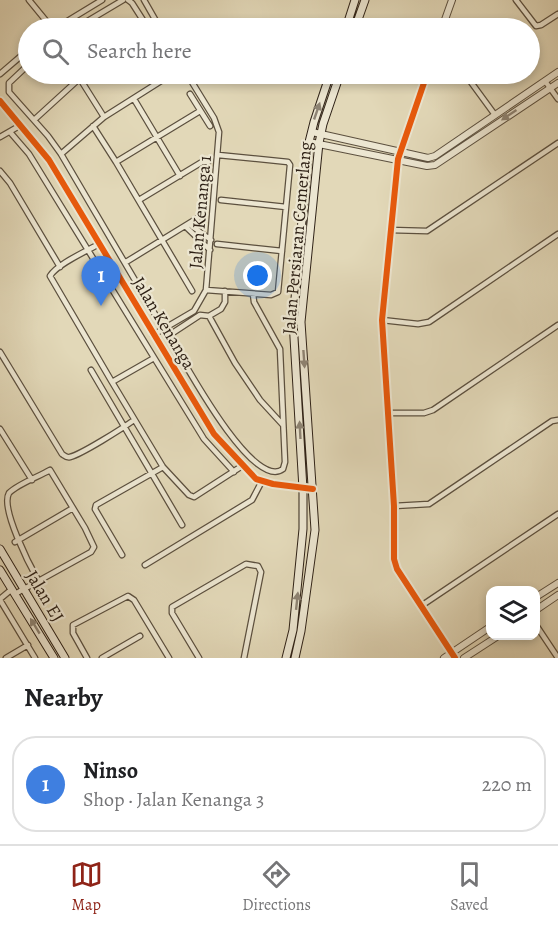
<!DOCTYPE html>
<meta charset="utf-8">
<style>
body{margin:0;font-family:Alegreya,serif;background:#f2f2f2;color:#202124}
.controls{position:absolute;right:18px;bottom:18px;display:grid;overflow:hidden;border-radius:12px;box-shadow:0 3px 9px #0003}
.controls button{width:54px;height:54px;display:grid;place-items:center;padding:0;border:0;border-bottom:2px solid #e0e0e0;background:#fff;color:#202124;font:30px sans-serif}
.you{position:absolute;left:258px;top:276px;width:21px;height:21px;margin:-15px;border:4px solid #fff;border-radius:50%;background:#1a73e8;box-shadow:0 0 0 9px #1a73e833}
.badge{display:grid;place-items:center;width:39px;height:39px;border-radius:50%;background:#8f2418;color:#fff;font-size:20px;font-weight:700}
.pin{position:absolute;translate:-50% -50px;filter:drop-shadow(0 2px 3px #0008)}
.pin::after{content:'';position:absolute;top:32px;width:21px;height:18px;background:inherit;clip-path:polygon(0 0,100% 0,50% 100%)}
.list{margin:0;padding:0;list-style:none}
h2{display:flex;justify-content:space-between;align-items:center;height:78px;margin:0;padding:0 24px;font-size:26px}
h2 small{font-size:20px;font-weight:400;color:#757577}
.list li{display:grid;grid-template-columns:39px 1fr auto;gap:18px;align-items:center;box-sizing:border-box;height:96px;margin:0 12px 12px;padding:0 12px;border:2px solid #e0e0e0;border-radius:24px}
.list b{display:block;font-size:22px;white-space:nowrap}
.list p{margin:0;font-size:20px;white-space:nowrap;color:#757577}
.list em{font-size:20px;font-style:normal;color:#757577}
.icon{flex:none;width:33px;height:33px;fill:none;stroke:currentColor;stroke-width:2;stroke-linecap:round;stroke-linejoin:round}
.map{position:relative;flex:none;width:558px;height:658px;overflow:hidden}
.search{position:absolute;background:#fff;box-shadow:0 3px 9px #0003;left:18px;right:18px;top:18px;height:66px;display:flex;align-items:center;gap:15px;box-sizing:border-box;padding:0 21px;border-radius:33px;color:#757577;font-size:22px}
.sheet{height:186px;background:#fff}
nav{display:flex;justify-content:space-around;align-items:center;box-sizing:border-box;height:84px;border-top:2px solid #e0e0e0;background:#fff;font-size:16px;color:#757577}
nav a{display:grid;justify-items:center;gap:3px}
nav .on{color:#8f2418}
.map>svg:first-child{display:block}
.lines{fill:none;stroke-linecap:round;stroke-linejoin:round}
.minor-casing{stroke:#5c503f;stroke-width:7}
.tertiary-casing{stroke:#5c503f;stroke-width:8}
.secondary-casing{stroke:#2f2217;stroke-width:9}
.minor{stroke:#ece6d1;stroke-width:4.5}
.tertiary{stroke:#ece6d1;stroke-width:6}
.secondary{stroke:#ece6d1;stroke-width:7}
.cycleway-casing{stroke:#ece6d1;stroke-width:10}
.cycleway{stroke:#e8590c;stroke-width:6}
.oneway{fill:#8e8474}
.labels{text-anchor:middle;stroke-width:4.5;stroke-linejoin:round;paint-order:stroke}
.street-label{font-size:18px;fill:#2f2217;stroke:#ece6d1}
</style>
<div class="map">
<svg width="558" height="658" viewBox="0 0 558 658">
<rect width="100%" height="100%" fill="#e2d8b8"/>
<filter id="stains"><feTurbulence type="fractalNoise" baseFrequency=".00333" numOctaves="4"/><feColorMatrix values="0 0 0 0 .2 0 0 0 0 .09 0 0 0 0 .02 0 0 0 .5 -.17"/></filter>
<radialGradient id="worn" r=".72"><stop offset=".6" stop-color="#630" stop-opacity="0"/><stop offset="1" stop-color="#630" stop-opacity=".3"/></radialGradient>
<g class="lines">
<g class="minor-casing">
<path id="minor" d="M29 0 52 28
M128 0 132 3 148 28
M144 0 160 28
M516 0 536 26 541 25 558 14
M56 28 102 0
M76 28 123 0
M28 65 9 83V92L48 136 61 154 156 316
M0 74 28 50
M77 74 104 117
M465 74 495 115
M545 81 558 99
M190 94 210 126
M134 99 180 176
M34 120 80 78 88 74
M93 126 116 162 192 291
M10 132 29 154 204 439 234 472
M0 137 21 125
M61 154 104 117 172 74
M116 162 200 111
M0 171 10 183 60 267
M139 200 202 162H208
M221 200 286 207
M189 224 211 240
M185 226 210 250
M390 230 427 231 558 143
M99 244C87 251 57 264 50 276L112 382
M217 244 282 251
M126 262 201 216
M206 290 271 295 278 292 290 165 288 162 218 155
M225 291V302L221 309 209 316 200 315 171 334 170 338C183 360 253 492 283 469L285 462 280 349 254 302 253 294
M209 316 235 363 260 400 283 425
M382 320 418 324 429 322 558 234
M153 335 194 311 206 290 219 132 214 118 187 74
M0 352 62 454C65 456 66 458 70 457 82 454 123 428 134 420
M154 358 112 382 163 467 189 495 194 497 242 466
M91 370 182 525
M389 413H424L433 410 558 325
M0 429 32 480
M394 506 429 504 552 421 558 420
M15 542 73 508
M122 555 95 509 96 505 163 467
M145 565 252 500 262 481
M15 594 91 552 94 547 85 528 50 470C38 477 18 484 9 493 0 508 30 566 39 582
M0 599 12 589
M0 600 35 658
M421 606 558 514
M536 625 558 658
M6 658 28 645
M87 658 73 633V625L128 596 134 600 169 658
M102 658 140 636
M199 658 172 613V607L246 564 258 566 261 572 244 658"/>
</g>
<g class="tertiary-casing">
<path id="tertiary" d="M442 28 452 0
M427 74 398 159 382 320 394 506V559L397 569 455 658
M0 101 49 160 214 434 256 479 273 484 313 489
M312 132 428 158 435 156 558 72
M309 142 427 166 435 165 558 83
M536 597 558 583
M536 610 558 595
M444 658 490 627
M464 658 498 636"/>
</g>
<g class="secondary-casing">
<path id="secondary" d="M346 28 355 0
M355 28 365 0
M0 549 65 658
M0 570 54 658
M286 658 293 630 303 529V489L293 321 309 142 314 122 330 74
M295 658 301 631 315 530 301 322 319 143 323 124 340 74"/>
</g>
<use href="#minor" class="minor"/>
<use href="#tertiary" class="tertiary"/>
<use href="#secondary" class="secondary"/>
<g class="cycleway-casing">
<path id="cycleway" d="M427 74 398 159 382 320 394 506V559L397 569 455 658
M0 101 49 160 214 434 256 479 273 484 313 489"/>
</g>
<use href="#cycleway" class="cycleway"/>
</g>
<defs><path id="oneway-solid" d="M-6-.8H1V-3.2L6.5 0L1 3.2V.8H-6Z" transform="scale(1.5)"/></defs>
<g class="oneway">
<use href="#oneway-solid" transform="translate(317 111) rotate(-71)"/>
<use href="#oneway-solid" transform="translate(509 115) rotate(146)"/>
<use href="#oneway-solid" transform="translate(304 359) rotate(86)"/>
<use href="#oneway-solid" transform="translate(300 430) rotate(-93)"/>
<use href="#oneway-solid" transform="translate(297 601) rotate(-84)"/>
<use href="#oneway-solid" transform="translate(35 626) rotate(-121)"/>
</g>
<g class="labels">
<g class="street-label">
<text transform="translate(200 212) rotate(-85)" y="6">Jalan Kenanga 1</text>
<text transform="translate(297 238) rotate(-85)" y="6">Jalan Persiaran Cemerlang</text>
<text transform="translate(164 323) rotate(59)" y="6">Jalan Kenanga</text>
<text transform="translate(45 596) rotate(59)" y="6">Jalan EJ</text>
</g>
</g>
<rect width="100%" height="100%" filter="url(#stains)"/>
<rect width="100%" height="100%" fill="url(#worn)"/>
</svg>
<div class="controls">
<button><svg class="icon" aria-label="layers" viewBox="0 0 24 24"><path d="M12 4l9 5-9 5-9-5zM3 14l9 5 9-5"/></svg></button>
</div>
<div class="you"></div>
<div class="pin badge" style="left:101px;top:306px;background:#3f7fe0">1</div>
<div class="search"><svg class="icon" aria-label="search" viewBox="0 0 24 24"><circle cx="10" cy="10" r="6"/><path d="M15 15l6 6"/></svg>Search here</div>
</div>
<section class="sheet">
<h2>Nearby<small></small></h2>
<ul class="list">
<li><span class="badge" style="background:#3f7fe0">1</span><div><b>Ninso</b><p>Shop · Jalan Kenanga 3</p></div><em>220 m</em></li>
</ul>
</section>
<nav>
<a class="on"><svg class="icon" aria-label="map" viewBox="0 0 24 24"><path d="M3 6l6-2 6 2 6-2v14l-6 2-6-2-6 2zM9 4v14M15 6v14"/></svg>Map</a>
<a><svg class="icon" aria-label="directions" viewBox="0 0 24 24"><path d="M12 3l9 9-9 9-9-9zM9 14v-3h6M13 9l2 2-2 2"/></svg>Directions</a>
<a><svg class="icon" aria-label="saved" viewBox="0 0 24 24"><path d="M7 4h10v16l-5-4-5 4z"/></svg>Saved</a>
</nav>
